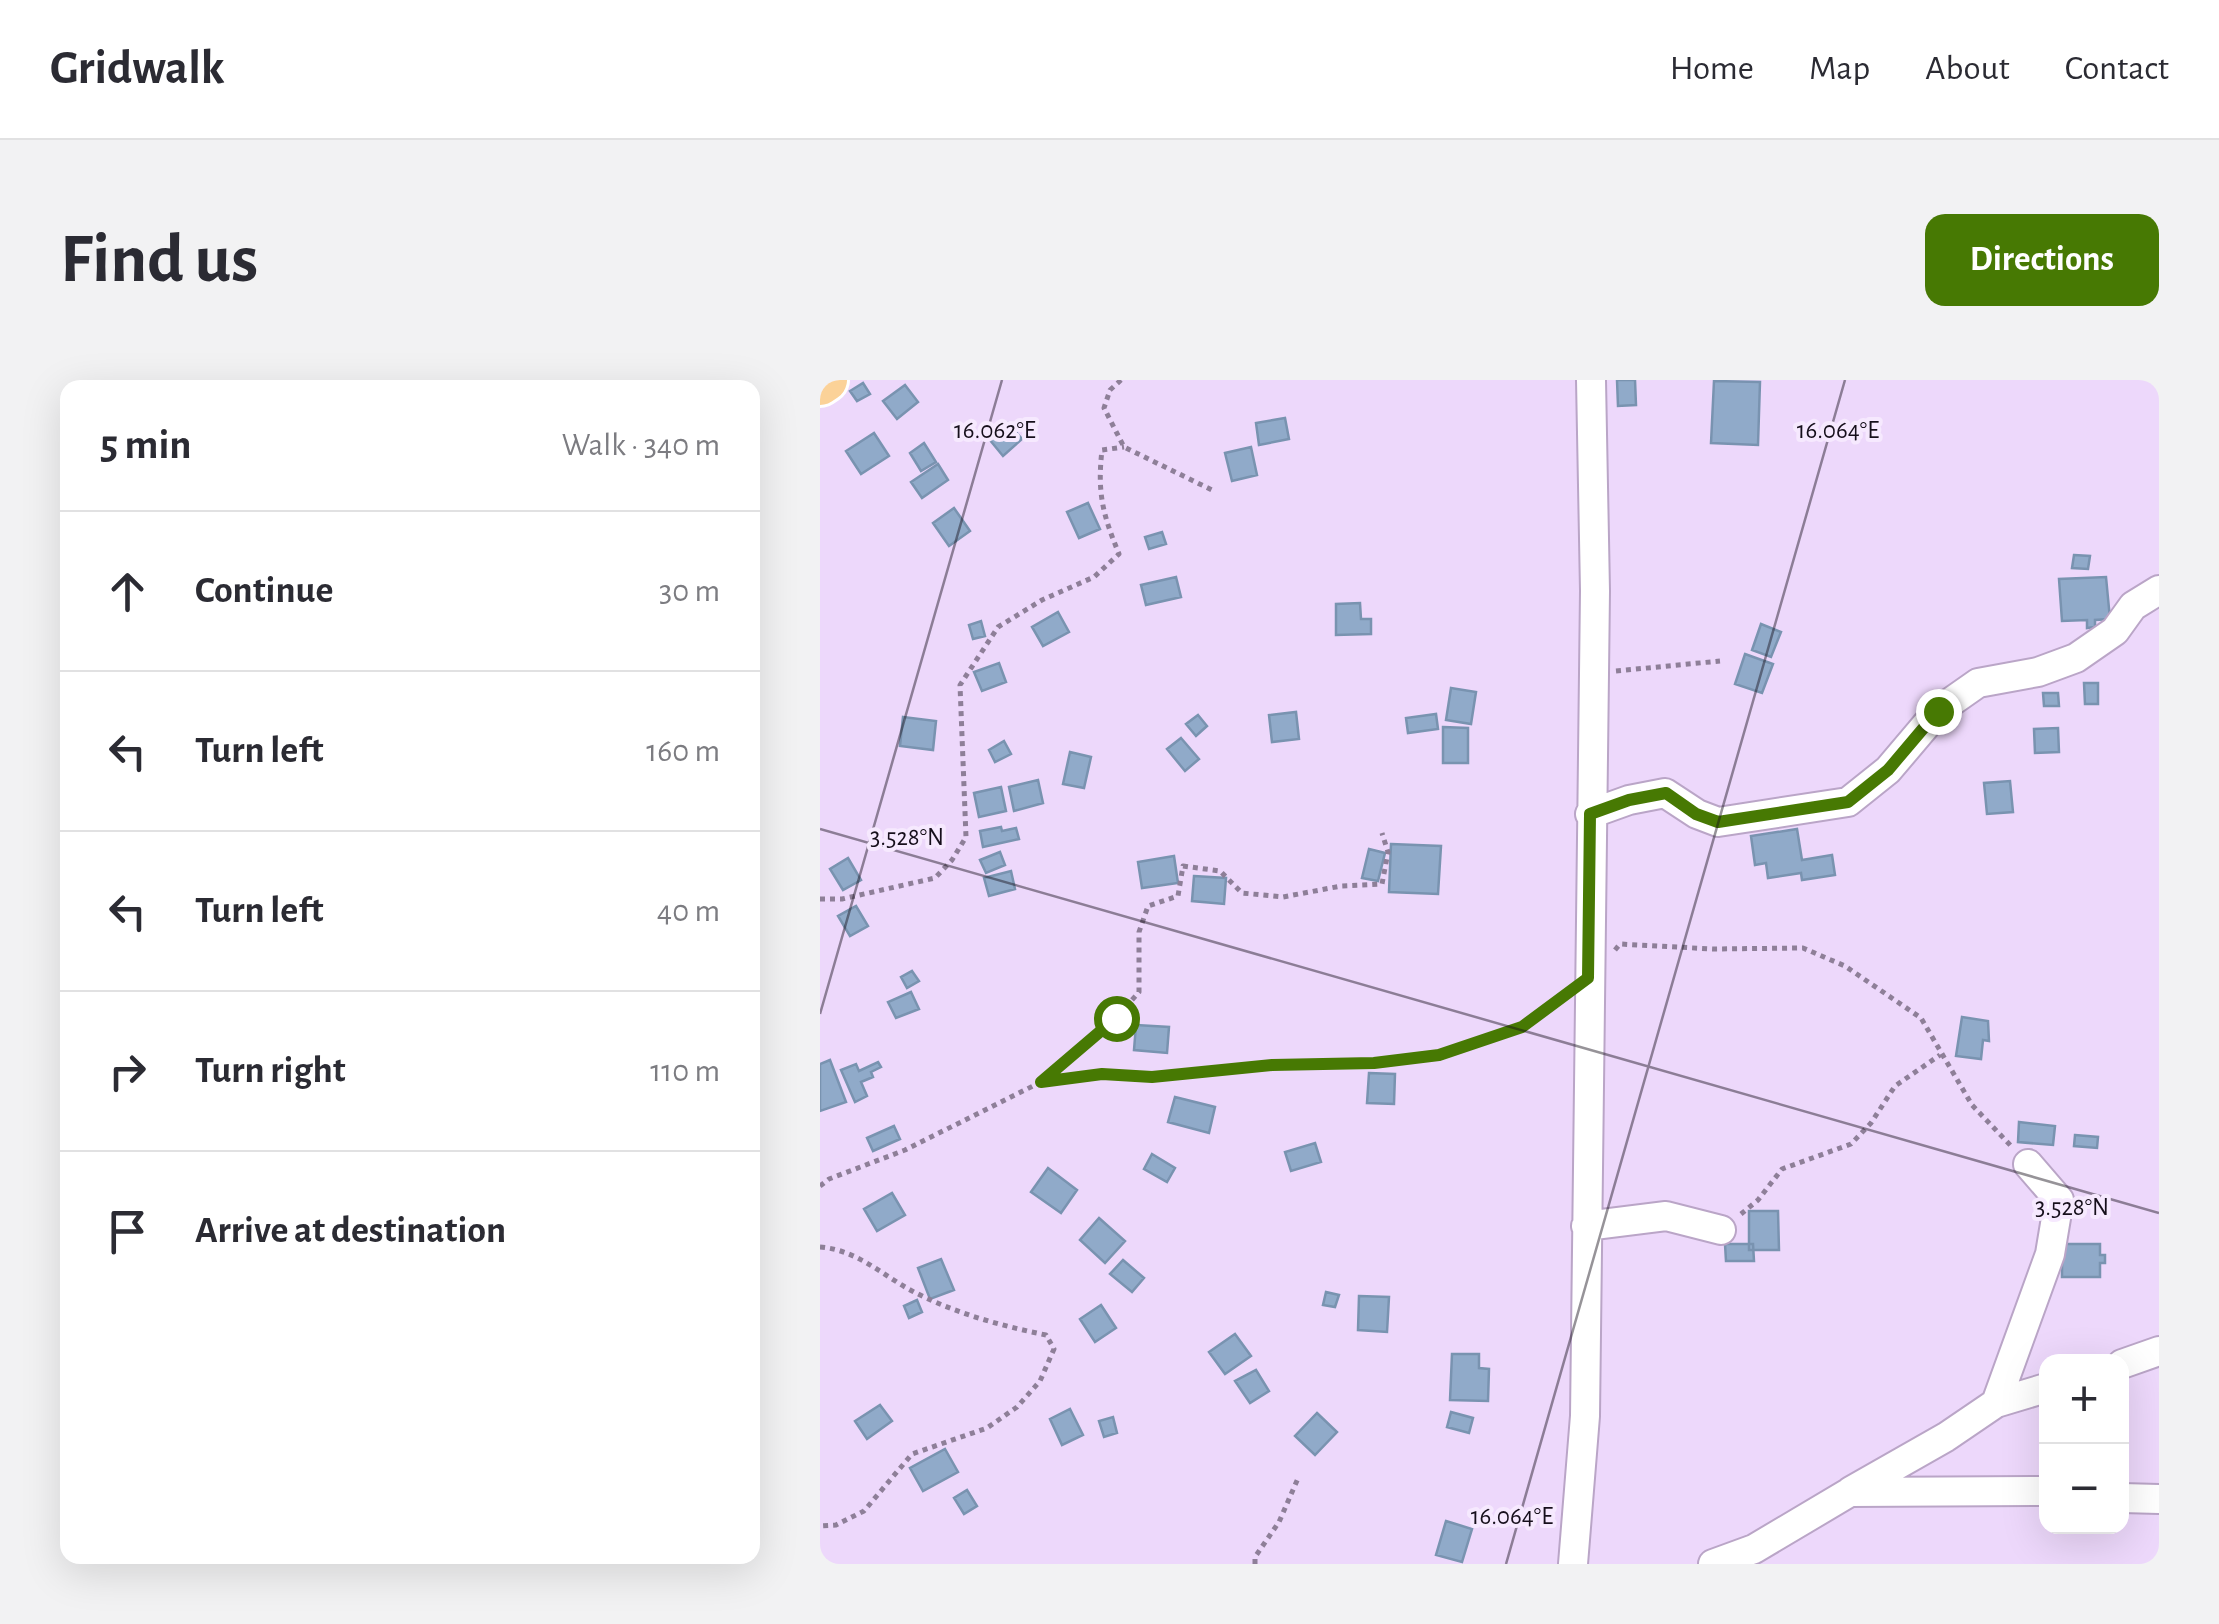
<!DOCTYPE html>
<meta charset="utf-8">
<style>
body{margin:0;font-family:"Alegreya Sans",sans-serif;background:#f2f2f3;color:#2b2b33}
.controls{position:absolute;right:30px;bottom:30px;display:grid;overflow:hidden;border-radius:20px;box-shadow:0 10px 40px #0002}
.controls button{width:90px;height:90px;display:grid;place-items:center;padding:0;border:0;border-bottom:2px solid #e1e1e2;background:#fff;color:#2b2b33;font:50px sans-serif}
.stop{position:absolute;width:30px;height:30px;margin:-22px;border:8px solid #477903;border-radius:50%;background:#fff}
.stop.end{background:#477903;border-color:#fff;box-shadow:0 2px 10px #0008}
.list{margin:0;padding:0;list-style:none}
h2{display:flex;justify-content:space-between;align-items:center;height:130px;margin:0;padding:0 40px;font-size:42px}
h2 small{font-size:32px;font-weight:400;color:#7c7c81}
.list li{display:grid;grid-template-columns:65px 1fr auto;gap:30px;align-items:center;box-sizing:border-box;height:160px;padding:0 40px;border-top:2px solid #e1e1e2}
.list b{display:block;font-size:38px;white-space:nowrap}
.list em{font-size:32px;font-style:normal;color:#7c7c81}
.icon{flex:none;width:55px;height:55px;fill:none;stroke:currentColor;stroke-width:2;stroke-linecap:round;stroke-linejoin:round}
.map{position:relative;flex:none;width:1339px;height:1184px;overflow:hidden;border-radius:20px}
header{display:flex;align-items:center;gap:60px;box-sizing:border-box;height:140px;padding:0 50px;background:#fff;border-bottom:2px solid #e1e1e2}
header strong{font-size:48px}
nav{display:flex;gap:55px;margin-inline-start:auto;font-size:35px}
.intro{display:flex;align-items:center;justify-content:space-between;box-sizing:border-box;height:240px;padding:0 60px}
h1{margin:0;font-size:70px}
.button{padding:25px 45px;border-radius:20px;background:#477903;color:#fff;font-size:35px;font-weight:700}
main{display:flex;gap:60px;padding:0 60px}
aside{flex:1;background:#fff;border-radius:20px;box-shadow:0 10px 40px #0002}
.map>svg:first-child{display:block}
.building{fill:#90aac9;stroke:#7993b0;stroke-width:2.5}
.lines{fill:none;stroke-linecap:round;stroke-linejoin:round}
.minor-casing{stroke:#baa5c7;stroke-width:32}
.primary-casing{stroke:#fff;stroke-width:48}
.path{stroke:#8e7f98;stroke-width:5;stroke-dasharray:5 5;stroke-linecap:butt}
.minor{stroke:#fff;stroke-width:28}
.primary{stroke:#fbd298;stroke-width:42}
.route{stroke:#477903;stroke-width:12}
.ticks{fill:none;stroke:#160f1b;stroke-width:2.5;stroke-opacity:0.45}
.ticks-label{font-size:25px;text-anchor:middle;fill:#160f1b;stroke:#f6e9fe;stroke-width:8;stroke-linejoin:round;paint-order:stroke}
</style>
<header>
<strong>Gridwalk</strong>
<nav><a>Home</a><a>Map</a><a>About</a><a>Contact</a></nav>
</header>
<div class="intro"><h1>Find us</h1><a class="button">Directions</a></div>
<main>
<aside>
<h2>5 min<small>Walk · 340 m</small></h2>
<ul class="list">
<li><svg class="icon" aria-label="ahead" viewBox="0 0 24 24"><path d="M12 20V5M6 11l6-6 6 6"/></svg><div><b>Continue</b></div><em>30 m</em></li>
<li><svg class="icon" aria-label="left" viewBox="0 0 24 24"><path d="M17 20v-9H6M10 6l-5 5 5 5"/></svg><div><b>Turn left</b></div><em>160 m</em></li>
<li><svg class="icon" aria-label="left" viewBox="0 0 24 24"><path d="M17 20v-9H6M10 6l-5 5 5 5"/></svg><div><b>Turn left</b></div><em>40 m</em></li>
<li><svg class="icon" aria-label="right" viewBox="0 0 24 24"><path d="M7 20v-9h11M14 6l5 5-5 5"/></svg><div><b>Turn right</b></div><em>110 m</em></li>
<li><svg class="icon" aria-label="arrive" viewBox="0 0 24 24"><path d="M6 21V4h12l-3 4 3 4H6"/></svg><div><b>Arrive at destination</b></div></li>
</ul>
</aside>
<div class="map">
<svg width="1339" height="1184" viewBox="0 0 1339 1184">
<rect width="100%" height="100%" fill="#edd8fb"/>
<path class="building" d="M797 0H815L816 25 798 26Z
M894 1 940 2 938 65 891 63Z
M43 3 50 14 37 21 30 11Z
M85 5 98 22 77 39 63 21Z
M465 38 469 59 439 65 436 43Z
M188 43 202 59 183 76 169 59Z
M54 53 69 76 41 94 26 71Z
M104 63 116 82 101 91 90 73Z
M431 67 437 95 412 101 405 73Z
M118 84 128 100 102 118 91 102Z
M268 123 280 149 259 158 247 132Z
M134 128 150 151 129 166 113 143Z
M342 152 346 164 329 169 325 157Z
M1254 175 1270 176 1268 189 1252 188Z
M356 197 361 217 326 225 321 205Z
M1286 197 1290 239 1275 240V247L1267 248V240L1242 241 1239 199Z
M540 223 541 239H551V254L516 255V224Z
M238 232 249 252 223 266 212 247Z
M161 241 165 256 153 259 149 245Z
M941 244 961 252 951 277 932 270Z
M925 274 953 284 942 313 915 304Z
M179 283 186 302 162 311 154 292Z
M1264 303H1278V324H1265Z
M631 308 656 312 651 344 626 340Z
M1223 313H1238L1239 326H1224Z
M476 332 479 359 452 362 449 335Z
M616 334 618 349 588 353 586 338Z
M378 335 387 346 376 356 366 344Z
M83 337 116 341 113 370 80 366Z
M623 347 648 348V383H623Z
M1238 348 1239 372 1215 373 1214 349Z
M361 358 379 379 365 391 347 369Z
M184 361 191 374 175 382 169 370Z
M250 372 271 377 264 408 243 404Z
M218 400 223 423 194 431 189 407Z
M1190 401 1193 432 1167 434 1164 403Z
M181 407 186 431 159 437 154 413Z
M181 447 182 451 196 448 199 459 163 467 160 451Z
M977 449 982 480 1012 475 1015 495 982 500 981 493 948 498 946 483 935 485 931 456Z
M571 464 621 466 618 514 569 512Z
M549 469 565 473 558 501 542 498Z
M180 472 185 485 166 493 160 480Z
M354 476 358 503 322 508 318 482Z
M28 478 41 500 23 510 10 489Z
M191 491 195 509 169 516 164 498Z
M374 496 406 498 404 524 372 521Z
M36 526 48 546 30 556 18 536Z
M92 591 99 601 87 608 81 597Z
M91 612 99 629 76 638 68 622Z
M1142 637 1168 641 1169 661 1163 660 1161 679 1136 676Z
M316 645 349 647 347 673 314 670Z
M10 680 26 722 0 731V684Z
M58 682 61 687 51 692 53 697 41 702 47 716 35 722 21 690 36 684 39 691Z
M549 693 575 694 574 724 547 723Z
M355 717 395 727 389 753 348 742Z
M1199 742 1235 746 1233 765 1198 762Z
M74 746 80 759 53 771 47 758Z
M1255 755 1278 757 1277 768 1254 766Z
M495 763 501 782 471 791 465 772Z
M332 774 355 788 347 802 324 789Z
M228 788 257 810 241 833 211 812Z
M72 813 85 835 57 851 44 829Z
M929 831H958L959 870H929Z
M279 838 305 861 285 883 260 860Z
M905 864H933L934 881H906Z
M1242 864H1280V875H1285V883H1280V897H1242Z
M121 879 134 910 110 919 98 888Z
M303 880 324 898 312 912 290 894Z
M506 912 519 915 515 927 503 925Z
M539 916 569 917 567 952 538 950Z
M97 920 102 932 89 938 84 926Z
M281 925 296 948 275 962 260 939Z
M415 954 431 976 405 994 389 972Z
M632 974H659V988L669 989 668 1021 630 1020Z
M436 990 449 1011 430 1023 415 1001Z
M60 1025 72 1041 47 1059 35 1041Z
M250 1029 263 1055 242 1065 230 1039Z
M631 1032 653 1038 649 1053 627 1047Z
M497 1033 517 1052 495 1075 475 1056Z
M293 1037 297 1053 284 1057 279 1041Z
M125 1069 138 1092 103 1111 90 1088Z
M147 1110 157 1126 144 1134 134 1118Z
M626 1141 652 1149 642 1182 616 1175Z"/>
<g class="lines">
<g class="minor-casing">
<path id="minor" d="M770 434 809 420 845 413 877 434 898 442 1028 422 1068 390 1118 331 1158 303 1218 292 1256 278 1295 251 1313 226 1339 210
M766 846 846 836 901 850
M1302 984 1339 971
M1176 1023 1230 874 1239 820 1208 784
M1031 1111 1126 1057 1176 1023 1226 1008
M1302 1118 1339 1119
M753 1184 765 1036 775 211 771 0
M893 1184 934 1169 1030 1112 1226 1111"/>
</g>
<g class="primary-casing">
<path id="primary" d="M0 4 6 0"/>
</g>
<path class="path" d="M301 0 290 10 284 28 304 67 392 110
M796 291 900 281
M0 519H22L115 498 132 480 146 457 140 305 178 247 222 220 274 197 299 174C283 135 277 113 282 70L304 67
M795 570 800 564 893 569 983 568 1025 586 1101 638 1152 725 1193 768
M223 700 296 638 319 612V552L328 526 358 516 363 486 400 491 422 513 463 517 521 506 562 504 568 472 562 453
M0 806 9 799 85 770 221 702 282 694 332 697 452 685 554 683 619 675 702 647 746 614
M921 834 938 820 962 789 1031 764 1051 743 1075 706 1120 675
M0 867C39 870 65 898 98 914 138 934 182 946 226 955L234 969 220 1001 197 1027 167 1048 92 1074 44 1131 16 1145 0 1146
M435 1184V1177L459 1142 479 1096"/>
<use href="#minor" class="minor"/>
<use href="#primary" class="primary"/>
</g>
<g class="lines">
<path class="route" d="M296 638 221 702 282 694 332 697 452 685 554 683 619 675 702 647 768 598 770 434 809 420 846 413 876 434 898 442 1028 422 1068 390 1118 331"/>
</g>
<path class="ticks" d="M0 449 1339 833M0 634 182 0M686 1184 1025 0"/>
<g class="ticks-label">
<text x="175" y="58">16.062°E</text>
<text x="1018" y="58">16.064°E</text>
<text x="87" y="465">3.528°N</text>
<text x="1252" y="835">3.528°N</text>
<text x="692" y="1144">16.064°E</text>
</g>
</svg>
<div class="controls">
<button>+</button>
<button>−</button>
</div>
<div class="stop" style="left:296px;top:638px"></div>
<div class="stop end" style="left:1118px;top:331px"></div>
</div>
</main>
